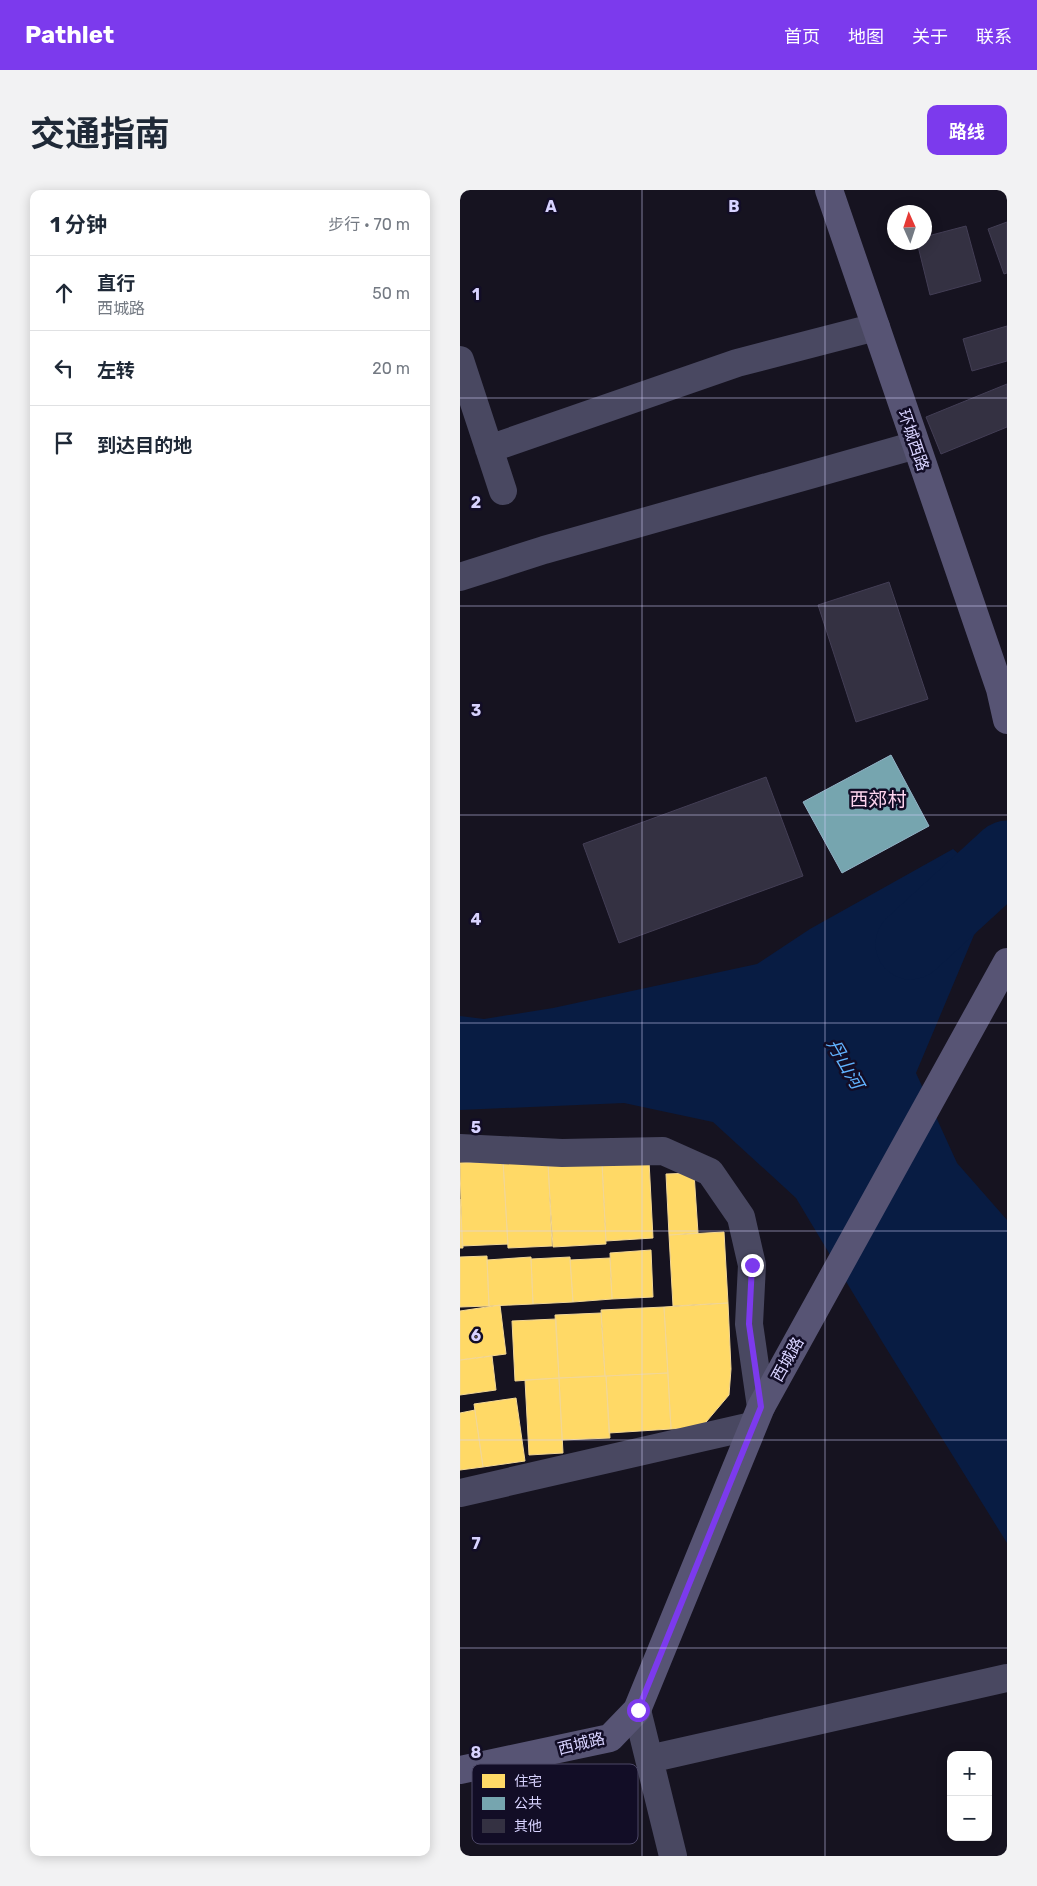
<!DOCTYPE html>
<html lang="zh">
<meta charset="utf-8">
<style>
body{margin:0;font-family:Rubik,"Noto Sans SC",sans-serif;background:#f2f2f3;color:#1f2937}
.controls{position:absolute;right:15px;bottom:15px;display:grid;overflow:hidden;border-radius:10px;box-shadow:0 2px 12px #0003}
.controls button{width:45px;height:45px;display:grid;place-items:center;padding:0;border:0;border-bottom:1px solid #e0e1e3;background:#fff;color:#1f2937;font:25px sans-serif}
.compass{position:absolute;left:427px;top:15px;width:45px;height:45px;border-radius:50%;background:#fff;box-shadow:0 2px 12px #0003;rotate:357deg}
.stop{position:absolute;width:15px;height:15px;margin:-11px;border:4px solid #7c3aed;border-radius:50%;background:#fff}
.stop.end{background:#7c3aed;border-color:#fff;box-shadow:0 1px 5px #0008}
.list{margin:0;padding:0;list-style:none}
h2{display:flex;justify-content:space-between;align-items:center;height:65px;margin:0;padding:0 20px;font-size:21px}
h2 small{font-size:16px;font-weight:400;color:#747a83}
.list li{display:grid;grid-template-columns:32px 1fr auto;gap:15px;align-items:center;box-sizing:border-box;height:75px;padding:0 20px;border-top:1px solid #e0e1e3}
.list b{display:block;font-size:19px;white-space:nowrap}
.list p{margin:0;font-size:16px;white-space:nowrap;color:#747a83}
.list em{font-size:16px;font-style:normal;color:#747a83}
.icon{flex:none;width:28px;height:28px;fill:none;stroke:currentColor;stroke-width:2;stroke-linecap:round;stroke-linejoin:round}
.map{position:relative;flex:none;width:547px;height:1666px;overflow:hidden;border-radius:10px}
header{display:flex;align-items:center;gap:30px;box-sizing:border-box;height:70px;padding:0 25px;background:#7c3aed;color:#fff}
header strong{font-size:24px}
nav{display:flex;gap:28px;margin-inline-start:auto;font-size:18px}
.intro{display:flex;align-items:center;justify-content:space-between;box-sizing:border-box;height:120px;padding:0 30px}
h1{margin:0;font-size:35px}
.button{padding:12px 22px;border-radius:10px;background:#7c3aed;color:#fff;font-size:18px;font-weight:700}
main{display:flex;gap:30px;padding:0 30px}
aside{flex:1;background:#fff;border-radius:10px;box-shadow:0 2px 12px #0003}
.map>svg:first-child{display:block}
.water{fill:#081c43}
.homes{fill:#ffd966;stroke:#f3d794}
.public{fill:#76a5af;stroke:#93b3c7}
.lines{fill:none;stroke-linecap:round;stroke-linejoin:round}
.river{stroke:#081c43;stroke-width:71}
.building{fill:#343142;stroke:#433e55}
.street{stroke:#494861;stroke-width:28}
.secondary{stroke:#575474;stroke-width:28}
.route{stroke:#7c3aed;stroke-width:6}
.grid{fill:none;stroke:#d8d3ff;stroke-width:1;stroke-opacity:0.55}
.labels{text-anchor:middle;stroke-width:5;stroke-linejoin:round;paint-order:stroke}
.street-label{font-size:16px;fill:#d8d3ff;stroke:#120d26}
.water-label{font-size:18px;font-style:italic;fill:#61b3ff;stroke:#120d26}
.quarter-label{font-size:19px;fill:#ffd5ef;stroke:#120d26}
.key{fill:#120d26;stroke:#4d4867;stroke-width:1}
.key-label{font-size:14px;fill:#d8d3ff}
.grid-label{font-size:16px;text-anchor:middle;font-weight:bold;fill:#d8d3ff;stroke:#120d26;stroke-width:5;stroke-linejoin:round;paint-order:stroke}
</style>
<header>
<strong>Pathlet</strong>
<nav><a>首页</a><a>地图</a><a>关于</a><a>联系</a></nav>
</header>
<div class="intro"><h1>交通指南</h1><a class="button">路线</a></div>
<main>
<aside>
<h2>1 分钟<small>步行 · 70 m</small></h2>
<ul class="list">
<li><svg class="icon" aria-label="ahead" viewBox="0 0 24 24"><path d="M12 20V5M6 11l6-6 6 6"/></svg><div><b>直行</b><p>西城路</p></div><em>50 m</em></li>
<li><svg class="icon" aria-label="left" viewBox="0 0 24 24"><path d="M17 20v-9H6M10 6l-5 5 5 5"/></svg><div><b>左转</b></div><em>20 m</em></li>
<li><svg class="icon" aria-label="arrive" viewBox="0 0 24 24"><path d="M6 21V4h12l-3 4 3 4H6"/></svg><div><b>到达目的地</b></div></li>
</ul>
</aside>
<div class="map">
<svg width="547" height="1666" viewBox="0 0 547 1666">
<rect width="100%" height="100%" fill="#161320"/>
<path class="water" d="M493 659 547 706 514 745 456 883 497 973 547 1030V1353L423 1153 336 1008 253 932 164 913 0 920V826L24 829 93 818 297 774 350 739Z"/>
<path class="homes" d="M88 969 92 1056 48 1058 43 971Z
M43 971 48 1054 2 1056 0 973Z
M189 971 193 1048 146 1051 142 973Z
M142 973 146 1054 93 1057 88 976Z
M234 983 238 1043 209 1045 206 984Z
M0 1009 3 1058H0Z
M264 1042 268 1113 213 1116 209 1045Z
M191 1060 193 1107 152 1109 150 1063Z
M27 1066 29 1116 0 1117V1067Z
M71 1067 73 1114 29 1116 27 1070Z
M110 1067 113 1112 73 1114 71 1069Z
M150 1068 152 1109 113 1112 110 1070Z
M268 1113 271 1179 269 1205 241 1238 211 1239 204 1117Z
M40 1115 46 1164 0 1170V1121Z
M204 1117 208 1183 145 1186 141 1120Z
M141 1123 145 1186 99 1188 95 1125Z
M96 1129 99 1188 55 1191 52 1131Z
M32 1166 36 1200 0 1205V1170Z
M208 1183 211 1239 149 1243 146 1186Z
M145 1186H146L150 1248 102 1250 99 1188Z
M99 1188 103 1263 69 1265 65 1190Z
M56 1208 65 1271 23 1277 14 1214Z
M15 1220 23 1277 0 1280V1223Z"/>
<path class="public" d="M431 565 469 636 382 683 343 612Z"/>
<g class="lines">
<path class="river" d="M451 754 547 666"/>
</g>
<path class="building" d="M547 32V83L544 84 528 39Z
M506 36 521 91 470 105 457 52H464V47Z
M547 136V171L512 181 503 149Z
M547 194V237L481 264 466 227Z
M429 392 468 509 396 532 358 415Z
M306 587 343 686 159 753 123 654Z"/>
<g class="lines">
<path class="street" d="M0 170 43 301
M29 259 277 173 416 137
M0 387 84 360 456 255
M0 958 102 963 203 961 250 982 281 1027 292 1075 289 1134 301 1217
M0 1303 292 1236
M177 1520 213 1666
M189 1569 547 1488"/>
<path class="secondary" d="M369 0 540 499 547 530
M0 1580 150 1548 177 1520 301 1217 547 772"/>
</g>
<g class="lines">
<path class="route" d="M178 1520 301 1217 289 1134 292 1075"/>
</g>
<path class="grid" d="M182 0V1666M365 0V1666M0 208H547M0 416H547M0 625H547M0 833H547M0 1041H547M0 1250H547M0 1458H547"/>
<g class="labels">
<g class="street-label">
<text transform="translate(454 250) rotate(71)" y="6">环城西路</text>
<text transform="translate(327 1169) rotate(-61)" y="6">西城路</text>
<text transform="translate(121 1553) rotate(-14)" y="6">西城路</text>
</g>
<g class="water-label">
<text transform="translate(385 874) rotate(60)" y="6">丹山河</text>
</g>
<g class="quarter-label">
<text x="418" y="616">西郊村</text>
</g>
</g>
<rect x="12" y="1574" width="166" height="80" rx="8" class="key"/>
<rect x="22" y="1584" width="23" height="14" fill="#ffd966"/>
<rect x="22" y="1607" width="23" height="13" fill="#76a5af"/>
<rect x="22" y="1629" width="23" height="14" fill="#343142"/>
<g class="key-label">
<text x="54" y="1596">住宅</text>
<text x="54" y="1618">公共</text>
<text x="54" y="1641">其他</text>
</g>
<g class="grid-label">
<text x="91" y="22">A</text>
<text x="274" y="22">B</text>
<text x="16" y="110">1</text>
<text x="16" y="318">2</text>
<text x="16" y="526">3</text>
<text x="16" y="735">4</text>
<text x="16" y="943">5</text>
<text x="16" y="1151">6</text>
<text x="16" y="1359">7</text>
<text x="16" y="1568">8</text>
</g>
</svg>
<div class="controls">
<button>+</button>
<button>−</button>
</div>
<svg class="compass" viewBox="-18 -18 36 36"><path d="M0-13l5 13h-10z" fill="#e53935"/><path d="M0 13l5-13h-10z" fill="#747a83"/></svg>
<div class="stop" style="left:178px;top:1520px"></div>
<div class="stop end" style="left:292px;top:1075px"></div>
</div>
</main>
